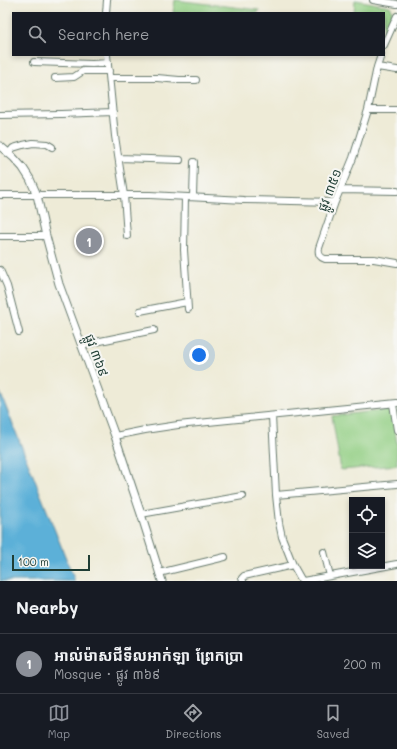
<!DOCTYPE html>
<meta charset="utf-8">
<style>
body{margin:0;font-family:Mali,"Noto Sans Khmer",sans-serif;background:#20242c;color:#f1f3f6}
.controls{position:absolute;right:12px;bottom:12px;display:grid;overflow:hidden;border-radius:0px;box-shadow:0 2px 6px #0003}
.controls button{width:36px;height:36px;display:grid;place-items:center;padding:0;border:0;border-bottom:1px solid #363941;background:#171b24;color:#f1f3f6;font:20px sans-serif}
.scale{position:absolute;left:12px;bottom:10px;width:78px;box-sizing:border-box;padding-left:4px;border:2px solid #1f3d34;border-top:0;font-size:11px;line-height:14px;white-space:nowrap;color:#1f3d34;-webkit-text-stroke:3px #f6f6f2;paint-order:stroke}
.you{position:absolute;left:199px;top:355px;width:14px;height:14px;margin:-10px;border:3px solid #fff;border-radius:50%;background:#1a73e8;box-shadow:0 0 0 6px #1a73e833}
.badge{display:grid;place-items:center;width:26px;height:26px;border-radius:50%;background:#8c9099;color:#fff;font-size:13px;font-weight:700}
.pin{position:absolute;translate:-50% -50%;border:2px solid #fff;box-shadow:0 1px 4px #0006}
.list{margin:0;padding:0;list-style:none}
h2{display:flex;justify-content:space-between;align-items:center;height:52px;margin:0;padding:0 16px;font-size:17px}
h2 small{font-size:13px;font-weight:400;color:#9ea1a6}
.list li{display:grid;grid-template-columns:26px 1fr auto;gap:12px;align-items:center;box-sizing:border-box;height:60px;padding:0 16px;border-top:1px solid #363941}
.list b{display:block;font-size:15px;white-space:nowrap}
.list p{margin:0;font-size:13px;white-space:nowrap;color:#9ea1a6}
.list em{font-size:13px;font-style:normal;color:#9ea1a6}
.icon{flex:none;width:22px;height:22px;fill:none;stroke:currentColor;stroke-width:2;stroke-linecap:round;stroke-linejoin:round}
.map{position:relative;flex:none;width:397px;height:581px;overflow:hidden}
.search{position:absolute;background:#171b24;box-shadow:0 2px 6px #0003;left:12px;right:12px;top:12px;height:44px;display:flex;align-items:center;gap:10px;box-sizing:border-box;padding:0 14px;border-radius:0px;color:#9ea1a6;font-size:15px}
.sheet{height:112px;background:#171b24}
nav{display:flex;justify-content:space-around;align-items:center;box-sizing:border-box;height:56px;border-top:1px solid #363941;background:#171b24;font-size:11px;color:#9ea1a6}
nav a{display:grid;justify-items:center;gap:2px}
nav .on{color:#8c9099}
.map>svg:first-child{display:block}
.green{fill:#93cf84;stroke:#59865c}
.water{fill:#5cb0d8;stroke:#3e7686}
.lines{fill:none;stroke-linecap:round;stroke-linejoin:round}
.minor-casing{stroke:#677a6d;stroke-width:8}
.major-casing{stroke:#677a6d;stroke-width:9}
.minor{stroke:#fff;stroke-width:6}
.major{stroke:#fff;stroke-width:7}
.labels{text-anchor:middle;stroke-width:4;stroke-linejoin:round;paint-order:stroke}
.street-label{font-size:13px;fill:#1f3d34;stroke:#f6f6f2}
</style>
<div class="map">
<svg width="397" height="581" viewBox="0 0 397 581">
<rect width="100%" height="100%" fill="#f6f6f2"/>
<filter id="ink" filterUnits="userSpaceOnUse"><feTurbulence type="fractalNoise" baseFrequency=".025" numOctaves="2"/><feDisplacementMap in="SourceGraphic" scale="8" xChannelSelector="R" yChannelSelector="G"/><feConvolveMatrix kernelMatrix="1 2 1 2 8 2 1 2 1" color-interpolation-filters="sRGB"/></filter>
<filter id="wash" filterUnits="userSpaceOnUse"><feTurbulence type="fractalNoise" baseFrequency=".012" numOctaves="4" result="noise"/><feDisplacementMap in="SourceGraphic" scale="16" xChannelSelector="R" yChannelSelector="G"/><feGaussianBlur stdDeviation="0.9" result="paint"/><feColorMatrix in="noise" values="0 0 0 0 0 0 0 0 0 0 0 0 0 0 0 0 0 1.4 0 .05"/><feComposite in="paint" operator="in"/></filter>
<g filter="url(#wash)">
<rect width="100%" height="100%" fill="#eeebd7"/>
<path class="green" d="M175 0 259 10 258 13H173Z
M355 0 390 6C396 15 388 26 384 35V13H354Z
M392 409 397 445V465L341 470 332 416Z"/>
<path class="water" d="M0 392 75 581H0Z"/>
</g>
<g filter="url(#ink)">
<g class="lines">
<g class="minor-casing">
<path id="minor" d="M373 0 397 4
M106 13 107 0
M384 45 397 16
M107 55 115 136 124 195 127 236
M381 55 377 67 368 110 353 158 335 202 319 248C318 253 319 257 325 259H374L397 263
M34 62 92 64 108 63
M377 67 397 70
M55 78 74 77 83 71H109
M110 78H157L179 80H196
M368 110H397
M0 115 61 114 113 112
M9 153 13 148 23 145 33 143 47 144 52 147
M119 158 180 160
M341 190 397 191
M0 195H150L244 200 335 202
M185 197 184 250 188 309
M193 197 194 162
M0 236H46
M0 270 7 286 19 332
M140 311 187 302
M81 345 154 330
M393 404 397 430
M272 416 276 495 279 523 282 537 293 565 302 581
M115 436 145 430 178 425 397 403
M276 495 397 484
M141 514 243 496
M324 552 330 576
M159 573 225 557
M243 581 242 578 244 576 293 565
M303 581 397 564"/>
</g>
<g class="major-casing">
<path id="major" d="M0 146 13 157 23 168 30 179 37 195 46 236 59 284 115 436 141 514 162 581"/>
</g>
<use href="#minor" class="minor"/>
<use href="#major" class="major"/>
</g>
</g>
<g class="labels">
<g class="street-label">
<text transform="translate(329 190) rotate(-69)" y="5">ផ្លូវ ៣៥១</text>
<text transform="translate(97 355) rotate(70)" y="5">ផ្លូវ ៣៦៩</text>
</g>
</g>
</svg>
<div class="controls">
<button><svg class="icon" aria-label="locate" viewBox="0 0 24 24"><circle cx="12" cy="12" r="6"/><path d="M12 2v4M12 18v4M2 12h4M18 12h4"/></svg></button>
<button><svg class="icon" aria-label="layers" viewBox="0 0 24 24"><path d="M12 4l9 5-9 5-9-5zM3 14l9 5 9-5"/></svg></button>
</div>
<div class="scale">100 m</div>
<div class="you"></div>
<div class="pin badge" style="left:89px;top:241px">1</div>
<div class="search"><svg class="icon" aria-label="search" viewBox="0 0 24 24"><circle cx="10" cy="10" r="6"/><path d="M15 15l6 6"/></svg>Search here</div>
</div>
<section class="sheet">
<h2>Nearby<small></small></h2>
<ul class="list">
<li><span class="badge">1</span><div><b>អាល់ម៉ាសជីទីលអាក់ឡា ព្រែកប្រា</b><p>Mosque · ផ្លូវ ៣៦៩</p></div><em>200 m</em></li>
</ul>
</section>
<nav>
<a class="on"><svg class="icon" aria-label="map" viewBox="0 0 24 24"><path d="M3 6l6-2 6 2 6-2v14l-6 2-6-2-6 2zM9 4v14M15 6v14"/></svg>Map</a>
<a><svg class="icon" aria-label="directions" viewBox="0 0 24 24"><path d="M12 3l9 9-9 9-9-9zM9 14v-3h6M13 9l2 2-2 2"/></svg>Directions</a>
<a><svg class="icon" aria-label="saved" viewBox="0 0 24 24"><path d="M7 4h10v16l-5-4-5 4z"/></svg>Saved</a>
</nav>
